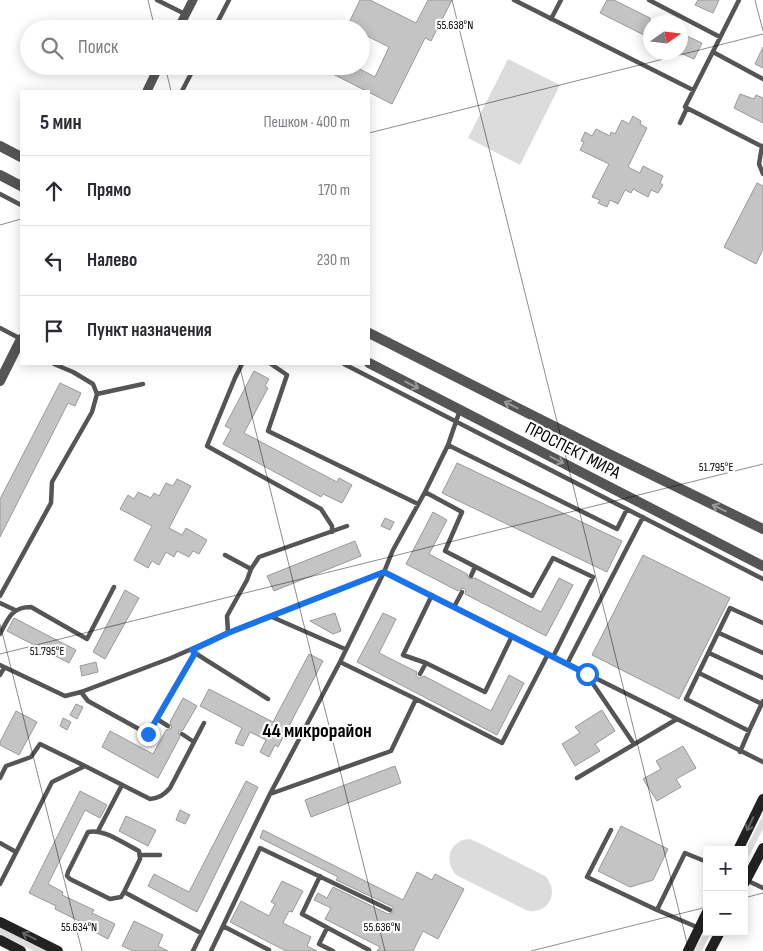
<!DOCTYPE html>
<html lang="ru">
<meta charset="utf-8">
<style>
body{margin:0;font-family:"Sofia Sans Condensed",sans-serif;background:#f7f7f7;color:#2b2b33}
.controls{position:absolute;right:15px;bottom:15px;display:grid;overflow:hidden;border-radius:0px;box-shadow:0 2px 12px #0003}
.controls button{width:45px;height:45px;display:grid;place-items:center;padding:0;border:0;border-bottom:1px solid #e1e1e2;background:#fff;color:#2b2b33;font:25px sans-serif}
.compass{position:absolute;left:643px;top:15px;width:45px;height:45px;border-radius:50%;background:#fff;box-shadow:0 2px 12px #0003;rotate:76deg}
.stop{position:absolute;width:15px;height:15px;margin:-11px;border:4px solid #1a73e8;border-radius:50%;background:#fff}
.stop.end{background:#1a73e8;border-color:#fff;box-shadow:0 1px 5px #0008}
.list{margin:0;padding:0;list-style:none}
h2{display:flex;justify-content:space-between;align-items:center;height:65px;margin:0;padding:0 20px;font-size:21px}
h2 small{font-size:16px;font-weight:400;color:#7c7c81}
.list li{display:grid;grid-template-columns:32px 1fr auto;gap:15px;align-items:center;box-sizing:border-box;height:70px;padding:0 20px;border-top:1px solid #e1e1e2}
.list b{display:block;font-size:19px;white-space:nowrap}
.list em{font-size:16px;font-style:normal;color:#7c7c81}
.icon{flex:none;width:28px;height:28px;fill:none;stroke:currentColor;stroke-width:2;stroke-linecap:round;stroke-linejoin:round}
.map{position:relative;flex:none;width:763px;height:951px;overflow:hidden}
.search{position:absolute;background:#fff;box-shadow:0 2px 12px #0003;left:20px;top:20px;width:350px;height:55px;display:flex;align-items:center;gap:12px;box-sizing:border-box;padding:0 18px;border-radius:28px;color:#7c7c81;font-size:19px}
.panel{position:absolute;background:#fff;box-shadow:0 2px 12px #0003;left:20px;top:90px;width:350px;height:275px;border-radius:0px}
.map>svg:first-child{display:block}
.green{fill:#dcdcdc}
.building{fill:#c4c4c4;stroke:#999}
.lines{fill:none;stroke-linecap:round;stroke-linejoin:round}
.service{stroke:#555;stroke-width:4.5}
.minor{stroke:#555;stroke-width:9}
.tertiary{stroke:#555;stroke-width:10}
.secondary{stroke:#222;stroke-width:10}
.oneway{stroke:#999}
.oneway2{stroke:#646464}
.route{stroke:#1a73e8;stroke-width:6}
.ticks{fill:none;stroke:#000;stroke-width:1;stroke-opacity:0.45}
.labels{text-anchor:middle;stroke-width:4.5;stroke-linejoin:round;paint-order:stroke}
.street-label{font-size:18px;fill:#000;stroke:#fff}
.quarter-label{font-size:20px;font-weight:bold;fill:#000;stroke:#fff}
.ticks-label{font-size:12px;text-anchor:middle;fill:#000;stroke:#fff;stroke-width:4.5;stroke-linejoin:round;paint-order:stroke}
</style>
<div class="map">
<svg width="763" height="951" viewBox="0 0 763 951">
<rect width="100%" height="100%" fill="#fff"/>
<path class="green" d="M508 59 560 85 520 165 468 138Z
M763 815V829L744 866V852Z
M462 840 470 839 477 842 545 876C560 891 549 914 528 911L456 875C445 863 448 847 462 840Z
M0 926 49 951H33L0 934Z
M707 927V932H711L702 951H694Z"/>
<path class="building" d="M360 0H370L416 23 428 0H452L431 41 425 38 392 104 317 66H354L375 77 389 47 361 33V29H346Z
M607 0H614L650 18V38L600 13Z
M698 0H719L713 13 695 5Z
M680 33 702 43 694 59 680 53Z
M763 47V68L755 64Z
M740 94 754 99 756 95 763 98V123L734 108Z
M633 116 641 121 640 124 647 128 628 167 640 173 643 166 663 176 660 183 663 185 658 193 651 190 648 197 633 189 631 193 625 190 618 204 610 200 607 207 598 203 600 200 592 197 609 164 580 150 584 142 581 141 585 132 592 136 596 129 610 136 611 132 615 134 622 120 629 124Z
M757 183 763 186V249L756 264 724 247Z
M254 371 269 379 265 386 268 388 244 433 337 482 339 478 352 485 342 503 323 494 321 497 223 444 231 429 225 426Z
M60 383 81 393 75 406 68 403 0 537V499Z
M457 463 622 541 607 572 442 493Z
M177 479 191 486 169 528 182 535 186 528 207 540 199 554 193 551 189 557 177 551 174 557 166 552 159 565 152 561 148 568 134 560 152 526 120 509 128 495 134 499 138 492 151 498 154 493 159 496 166 483 173 486Z
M433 512 447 520 429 554 467 574 469 579 475 578 541 612 559 578 573 585 546 636 465 594 466 590 463 588 458 591 406 564Z
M385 518 394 522 390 530 381 526Z
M355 541 361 556 274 591 267 576Z
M643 555 730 598 679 699 592 655Z
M125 590 139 598 105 659 93 652Z
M335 613 341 631 333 634 310 621Z
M383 613 396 619 379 653 417 672 416 676 419 678 424 676 491 711 509 675 524 683 497 735 357 662Z
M14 618 76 650 69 663 7 631Z
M309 654 323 661 278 747 275 745 269 757 260 752 266 740 250 732 243 746 235 743 242 728 200 706 209 689 273 722Z
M96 662 98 672 82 676 80 666Z
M183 698 197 706 183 730 178 732 180 737 158 778 102 747 110 731 153 754 166 730 172 728 170 722Z
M76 704 83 707 77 719 70 715Z
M602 710 615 731 595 744 600 751 575 766 562 744 580 733 575 727Z
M16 711 37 722 19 755 0 745V742Z
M63 718 71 722 67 730 60 726Z
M683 746 696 768 676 779 681 787 657 801 643 779 661 769 656 761Z
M395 766 401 783 311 817 305 800Z
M246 781 258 787 197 912 148 886 154 874 189 892Z
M80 791 107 805 100 818 85 810 48 884 63 892 62 895 94 910 92 913 115 924 108 939 85 927 87 925 55 909 56 906 29 893Z
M180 810 190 815 185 824 176 820Z
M126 816 156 830 148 846 119 831Z
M621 826 668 849 653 880 630 887 598 871Z
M263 830 403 900 417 872 432 880 435 874 464 889 438 939 423 931 413 951H377L380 947 325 919 331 908 314 900 318 893 327 898 333 887 388 914 393 912V907L336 880 338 877 260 838Z
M282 881 303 891 292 912 289 911 283 923 311 937 307 946 317 951H286L230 922 241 901 269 916 275 904 271 902Z
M134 921 163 935 158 946 168 951H133L122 946Z"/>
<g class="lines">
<path class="service" d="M157 0 185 14
M514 0 693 90
M649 0 720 37
M739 0 685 107 763 147
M551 19 561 0
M214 29 229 0
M713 52 763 79
M182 91 195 66
M680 123 687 108
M762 146 759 164 763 174
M0 194 21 205
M0 328 21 339
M242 364 235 378 207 446 321 509 332 526V532
M271 364 287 375 268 431 418 504
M344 364 763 579
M97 394 143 384
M448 445 617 529 627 509
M425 492 462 512 445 551 532 596 553 558 593 577 553 657
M225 555 251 569
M471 576 475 567
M432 595 403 655 426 663 485 692 512 636
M0 596 51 503 52 482 92 412 97 394 93 384 73 372 54 364
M0 603 15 610
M454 607 462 592
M272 617 345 649
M763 623 730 608 686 699 749 731 763 701
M228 633 227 616 247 580 251 569 259 557 347 526
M719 633 763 653
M0 634C8 619 11 607 31 607L87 639 114 587
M709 653 763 678
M340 662 416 699 502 743 548 654
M567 664 643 517
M0 665 65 696 81 692 171 658 228 633 384 572 763 762
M699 673 762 704
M420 674 426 663
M0 675 4 668
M587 675 634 744
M81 692 88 701 148 734 195 653 268 699
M157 719 168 726
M182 734 194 742
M740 752 749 731
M0 778 6 766 31 757 40 744 85 766
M577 778 677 719
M270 794 391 751 416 699
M611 830 587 877 657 910
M98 831 122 785
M0 843 16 852
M141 855H160
M320 876 302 914 369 950 368 951
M746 880 763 888
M0 884 52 782 85 766 150 799C159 798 164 795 170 788L204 723
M124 892 140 859 139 851C124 844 104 828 88 832L68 872 67 876 70 879 110 899 121 897 124 892 201 933
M223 926 260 848 390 910
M327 928 319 944 333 951
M699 928 657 910 685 853 707 862
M193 951 270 794 340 662 384 572 393 550 425 492 448 445 460 410
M211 951 223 926 269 950"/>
<path class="minor" d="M178 29 193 0
M147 91 159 66"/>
<path class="tertiary" d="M0 146 21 157
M0 175 21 186
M369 333 609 454 763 529
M369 363 763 566
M0 381 21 339"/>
<path class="secondary" d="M738 850 763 799
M744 884 763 848
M0 922 58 951
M0 940 21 951
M688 951 707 912
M710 951 720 932"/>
</g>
<defs><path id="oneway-shaft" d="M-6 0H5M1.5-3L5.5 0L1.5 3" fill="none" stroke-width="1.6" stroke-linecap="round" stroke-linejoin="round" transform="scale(1.25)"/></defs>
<g class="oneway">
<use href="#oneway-shaft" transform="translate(412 385) rotate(27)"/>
<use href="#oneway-shaft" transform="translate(511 405) rotate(-153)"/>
<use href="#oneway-shaft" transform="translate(557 460) rotate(27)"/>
<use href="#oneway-shaft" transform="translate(719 508) rotate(-154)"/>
</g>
<g class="oneway2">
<use href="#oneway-shaft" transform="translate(750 824) rotate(116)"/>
<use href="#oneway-shaft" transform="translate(29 936) rotate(-153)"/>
</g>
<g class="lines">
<path class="route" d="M148 734 195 653 192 650 228 633 384 572 587 674"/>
</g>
<path class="ticks" d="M148 0 155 29M452 0 689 951M755 0 763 31M165 66 171 91M369 133 763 34M0 225 21 219M239 364 385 951M0 624 82 951M0 654 763 464M744 898 763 893M531 951 707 907"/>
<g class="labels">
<g class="street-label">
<text transform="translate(573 450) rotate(27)" y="6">ПРОСПЕКТ МИРА</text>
</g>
<g class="quarter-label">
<text x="317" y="737">44 микрорайон</text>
</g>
</g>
<g class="ticks-label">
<text x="455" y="29">55.638°N</text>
<text x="716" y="471">51.795°E</text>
<text x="47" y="655">51.795°E</text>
<text x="79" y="931">55.634°N</text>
<text x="382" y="931">55.636°N</text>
</g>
</svg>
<div class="controls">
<button>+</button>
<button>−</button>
</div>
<svg class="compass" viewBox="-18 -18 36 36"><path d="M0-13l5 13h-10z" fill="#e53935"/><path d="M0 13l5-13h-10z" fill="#7c7c81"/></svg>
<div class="stop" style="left:587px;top:674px"></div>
<div class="stop end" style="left:148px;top:734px"></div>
<div class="search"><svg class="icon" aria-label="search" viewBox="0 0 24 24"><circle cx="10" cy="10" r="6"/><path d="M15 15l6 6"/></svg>Поиск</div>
<section class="panel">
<h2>5 мин<small>Пешком · 400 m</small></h2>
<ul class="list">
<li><svg class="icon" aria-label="ahead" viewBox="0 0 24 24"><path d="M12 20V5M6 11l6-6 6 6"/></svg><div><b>Прямо</b></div><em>170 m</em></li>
<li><svg class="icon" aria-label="left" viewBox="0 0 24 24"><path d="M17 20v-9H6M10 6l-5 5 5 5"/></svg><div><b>Налево</b></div><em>230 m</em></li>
<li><svg class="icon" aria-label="arrive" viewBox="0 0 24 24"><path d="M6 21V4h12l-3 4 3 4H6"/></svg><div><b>Пункт назначения</b></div></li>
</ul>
</section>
</div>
